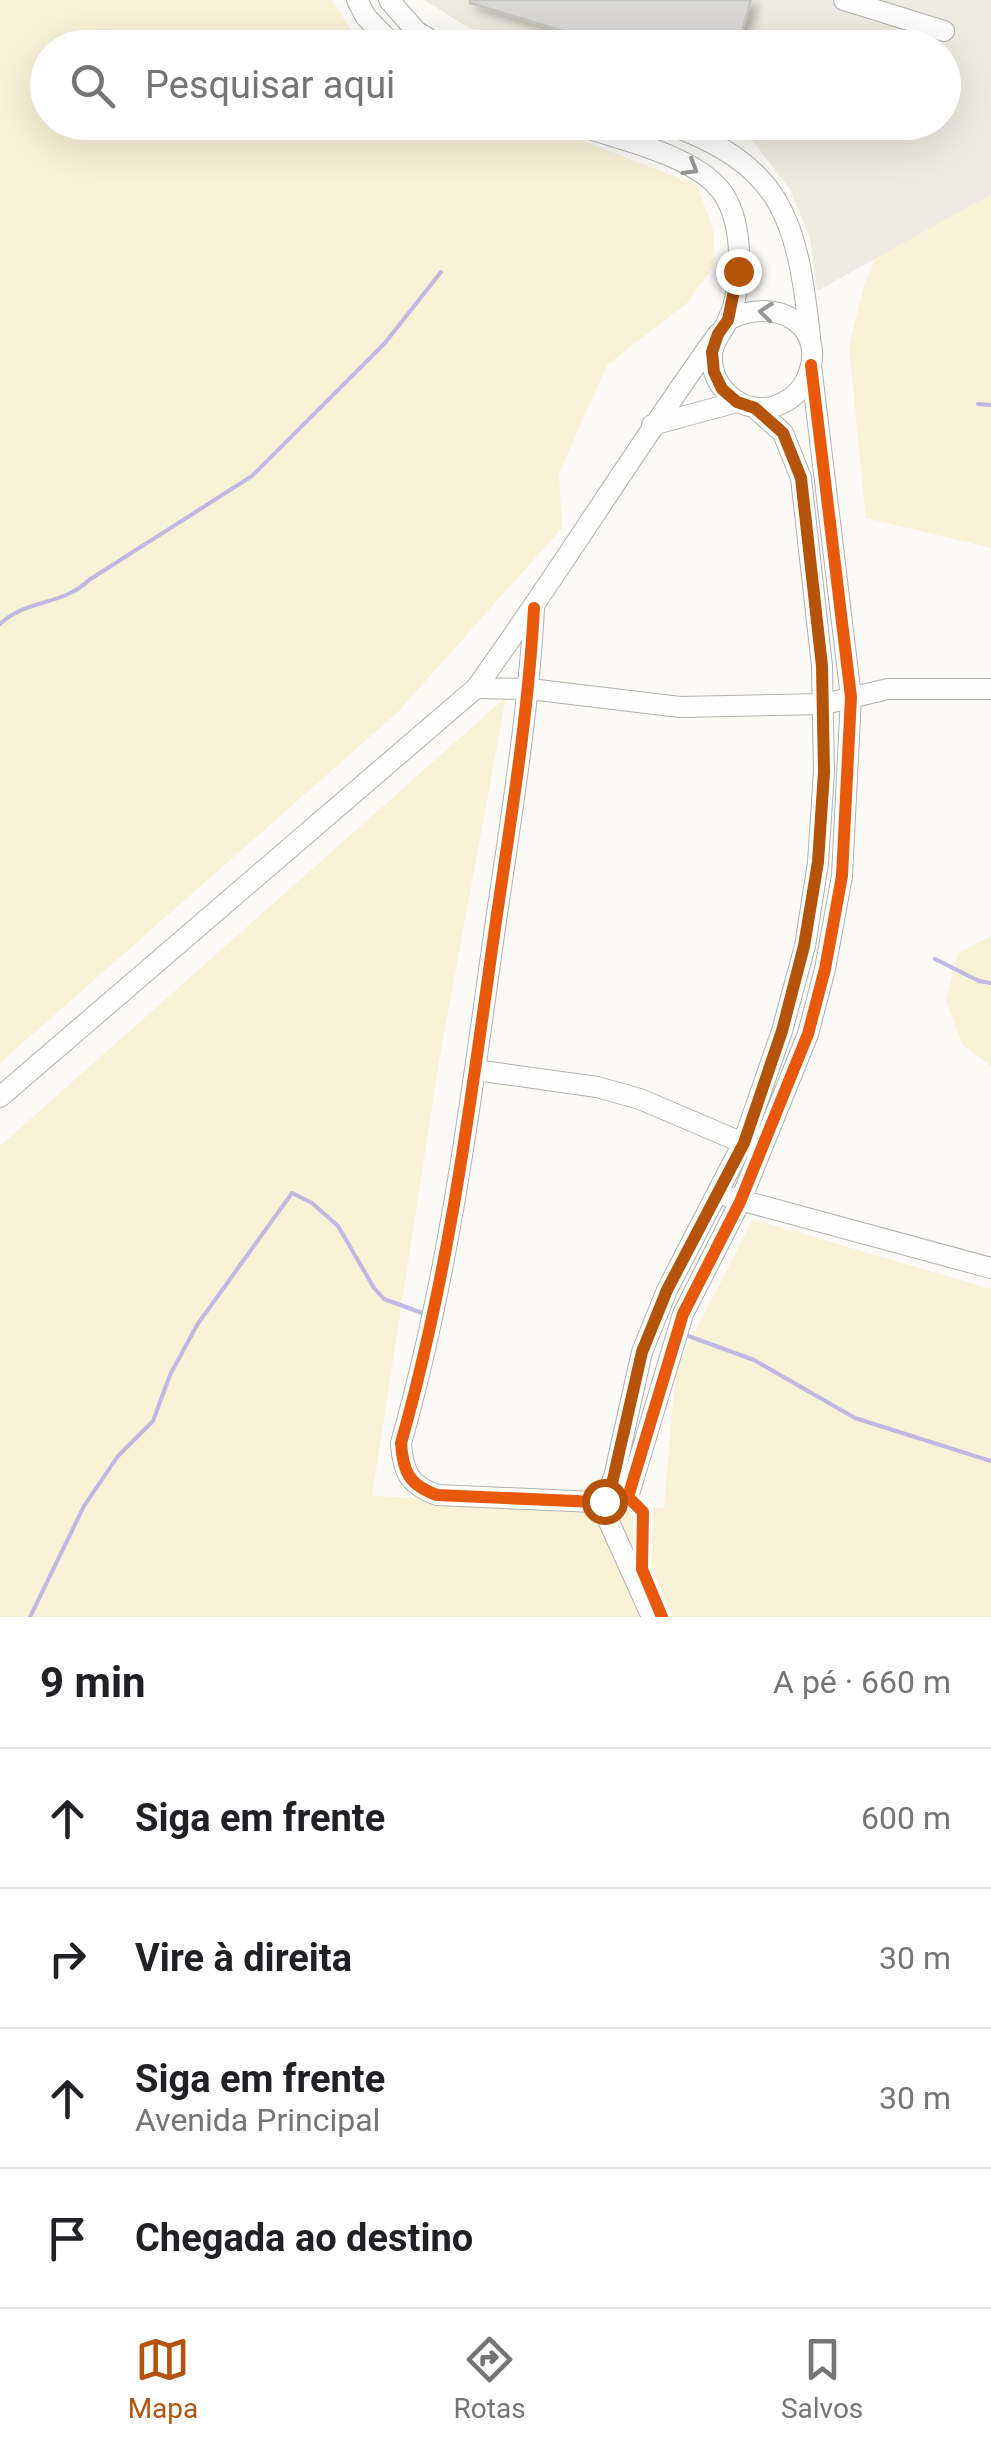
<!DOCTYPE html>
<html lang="pt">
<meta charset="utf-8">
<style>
body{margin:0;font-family:Roboto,sans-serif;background:#f6f6f6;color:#202124}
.stop{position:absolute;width:30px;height:30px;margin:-22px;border:8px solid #b45309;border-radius:50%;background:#fff}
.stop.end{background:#b45309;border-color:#fff;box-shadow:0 2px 10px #0008}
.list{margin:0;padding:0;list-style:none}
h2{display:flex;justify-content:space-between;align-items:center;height:130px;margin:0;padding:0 40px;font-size:42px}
h2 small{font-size:32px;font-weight:400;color:#757577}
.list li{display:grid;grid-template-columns:65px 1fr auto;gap:30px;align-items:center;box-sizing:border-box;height:140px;padding:0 40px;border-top:2px solid #e0e0e0}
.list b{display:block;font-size:38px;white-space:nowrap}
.list p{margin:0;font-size:32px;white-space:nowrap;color:#757577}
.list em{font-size:32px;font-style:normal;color:#757577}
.icon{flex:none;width:55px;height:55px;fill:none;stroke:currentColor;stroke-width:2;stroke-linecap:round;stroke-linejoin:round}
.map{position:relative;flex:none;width:991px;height:1617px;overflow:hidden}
.search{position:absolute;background:#fff;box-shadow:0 10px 40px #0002;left:30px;right:30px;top:30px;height:110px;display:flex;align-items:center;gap:25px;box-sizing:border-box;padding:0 35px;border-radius:55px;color:#757577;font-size:38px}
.sheet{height:690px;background:#fff}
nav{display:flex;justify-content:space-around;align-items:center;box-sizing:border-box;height:140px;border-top:2px solid #e0e0e0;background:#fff;font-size:28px;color:#757577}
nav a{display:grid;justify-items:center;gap:5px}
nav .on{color:#b45309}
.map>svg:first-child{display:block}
.built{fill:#eeebe3}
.green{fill:#f8f2d7}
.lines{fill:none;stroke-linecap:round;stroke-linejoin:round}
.stream{stroke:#beb8e3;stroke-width:4}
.building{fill:#d9d8d6;stroke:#c4c4c1;stroke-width:2.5;filter:url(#shadow)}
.minor-casing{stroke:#b1b1ae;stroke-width:22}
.minor{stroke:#fefefe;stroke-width:20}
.cycleway-casing{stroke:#fff;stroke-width:19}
.cycleway{stroke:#e8590c;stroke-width:12}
.oneway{stroke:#979796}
.route{stroke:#b45309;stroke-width:12}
</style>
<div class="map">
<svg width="991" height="1617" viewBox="0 0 991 1617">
<defs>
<filter id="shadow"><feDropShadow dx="6" dy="6" stdDeviation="5" flood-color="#0004"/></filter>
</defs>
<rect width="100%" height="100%" fill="#fbfaf6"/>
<path class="built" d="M424 0H991V195L817 291 810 238 789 188 756 145 729 123 944 122V48L526 47 469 28Z"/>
<path class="green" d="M0 0H332L351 30 376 47 48 48V122L537 123 697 185 713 229 714 266 686 304 607 365 559 473 562 528 397 713 0 1063Z
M991 195V548L866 518 849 346 865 283 876 258Z
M506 697 439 1061 372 1496 664 1508 676 1369 753 1219 991 1289V1617H0V1146Z
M991 936V1066L962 1044 946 1000 958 953Z"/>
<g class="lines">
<path class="stream" d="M978 404 991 405
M0 624C26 599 65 605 89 580L252 476 384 344 441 272
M935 959 979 981 991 983
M683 1334 754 1360 855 1418 991 1461
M30 1617 84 1506 118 1456 153 1421 170 1375 197 1325 292 1193 312 1203 338 1226 374 1288 384 1299 425 1314"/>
</g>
<path class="building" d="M470 0H751L737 48H619L470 3Z"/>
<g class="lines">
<g class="minor-casing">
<path id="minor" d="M357 0 366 17 396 48
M389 0 416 31 444 48
M844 0 944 31
M568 122C612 138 698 154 724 195 744 226 743 287 728 320 723 332 713 340 712 354 710 387 740 413 771 407 786 404 800 393 806 380 831 325 775 295 728 320
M662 122C783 164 797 218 810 337
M652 425 737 402
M534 608C528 722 508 835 492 949 469 1115 447 1281 401 1443 403 1472 409 1485 437 1495L619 1503 628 1497 683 1314 740 1202 808 1034 825 969 842 876 851 697 811 365
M476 688 530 689 680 707 824 704 888 689H991
M476 1070 597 1087 640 1099 743 1143
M0 1097 476 688C560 572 634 450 718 334
M729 1197 991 1268
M652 1617 609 1522 604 1501 614 1477 642 1352 667 1290 743 1143 782 1031 805 946 818 863 824 771 822 666 801 478 783 433 755 408"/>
</g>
<use href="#minor" class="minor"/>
<g class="cycleway-casing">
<path id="cycleway" d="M534 608C528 722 508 835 492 949 469 1115 447 1281 401 1443 403 1472 409 1485 437 1495L619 1503 628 1497
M628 1497 683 1314 740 1202 808 1034 825 969 842 876 851 697 811 365
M628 1497 643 1512 642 1569 662 1617"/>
</g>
<use href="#cycleway" class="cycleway"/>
</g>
<defs><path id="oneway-chevron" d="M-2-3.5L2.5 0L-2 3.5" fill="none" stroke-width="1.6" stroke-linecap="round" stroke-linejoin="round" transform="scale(2.5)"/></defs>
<g class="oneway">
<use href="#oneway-chevron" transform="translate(691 168) rotate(31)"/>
<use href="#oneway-chevron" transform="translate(766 312) rotate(-174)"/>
</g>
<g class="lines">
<path class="route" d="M604 1501 611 1488 642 1352 667 1290 744 1143 782 1031 804 946 818 862 824 772 822 666 801 478 783 433 755 408 737 402 722 389 714 372 712 352 718 334 728 320 738 271"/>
</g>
</svg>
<div class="stop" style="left:604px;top:1501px"></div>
<div class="stop end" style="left:738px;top:271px"></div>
<div class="search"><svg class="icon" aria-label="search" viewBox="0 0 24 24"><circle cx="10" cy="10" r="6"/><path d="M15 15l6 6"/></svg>Pesquisar aqui</div>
</div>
<section class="sheet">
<h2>9 min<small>A pé · 660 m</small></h2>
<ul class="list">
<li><svg class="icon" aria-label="ahead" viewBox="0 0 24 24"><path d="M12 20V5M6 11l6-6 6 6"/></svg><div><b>Siga em frente</b></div><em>600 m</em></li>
<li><svg class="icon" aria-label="right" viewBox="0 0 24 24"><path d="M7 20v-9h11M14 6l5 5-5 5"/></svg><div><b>Vire à direita</b></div><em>30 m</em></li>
<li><svg class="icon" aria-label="ahead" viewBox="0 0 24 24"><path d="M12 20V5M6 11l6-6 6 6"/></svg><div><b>Siga em frente</b><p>Avenida Principal</p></div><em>30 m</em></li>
<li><svg class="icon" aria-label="arrive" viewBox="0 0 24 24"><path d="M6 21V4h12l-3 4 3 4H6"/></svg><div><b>Chegada ao destino</b></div></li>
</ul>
</section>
<nav>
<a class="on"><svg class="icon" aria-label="map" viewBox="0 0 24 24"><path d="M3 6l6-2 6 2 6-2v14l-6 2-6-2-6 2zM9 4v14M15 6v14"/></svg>Mapa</a>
<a><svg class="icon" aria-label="directions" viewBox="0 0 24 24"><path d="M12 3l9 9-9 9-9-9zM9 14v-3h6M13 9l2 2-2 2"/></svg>Rotas</a>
<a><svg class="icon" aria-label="saved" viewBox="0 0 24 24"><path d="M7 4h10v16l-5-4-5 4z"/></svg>Salvos</a>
</nav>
